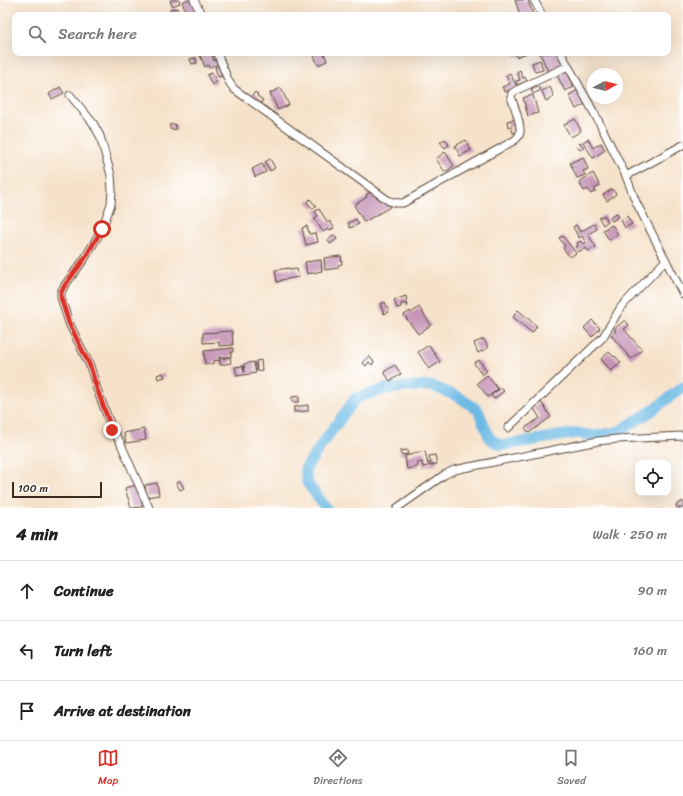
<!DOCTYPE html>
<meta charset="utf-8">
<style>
body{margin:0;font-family:Sriracha,sans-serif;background:#f6f6f6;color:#202124}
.controls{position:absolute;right:12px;bottom:12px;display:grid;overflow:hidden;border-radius:8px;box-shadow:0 4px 16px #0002}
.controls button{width:36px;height:36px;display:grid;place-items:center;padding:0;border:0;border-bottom:1px solid #e0e0e0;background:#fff;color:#202124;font:20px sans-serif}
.compass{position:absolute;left:587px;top:68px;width:36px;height:36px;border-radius:50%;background:#fff;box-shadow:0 4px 16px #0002;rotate:82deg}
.scale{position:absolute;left:12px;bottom:10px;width:90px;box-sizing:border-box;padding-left:4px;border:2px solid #3b2a1e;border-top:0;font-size:11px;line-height:14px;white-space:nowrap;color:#3b2a1e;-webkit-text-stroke:3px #fff;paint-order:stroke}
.stop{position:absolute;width:12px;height:12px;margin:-9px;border:3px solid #d93025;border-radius:50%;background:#fff}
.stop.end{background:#d93025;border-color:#fff;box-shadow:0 1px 4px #0008}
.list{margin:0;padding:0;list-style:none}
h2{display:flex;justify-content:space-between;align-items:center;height:52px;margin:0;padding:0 16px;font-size:17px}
h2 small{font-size:13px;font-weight:400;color:#757577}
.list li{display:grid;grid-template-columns:26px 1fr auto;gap:12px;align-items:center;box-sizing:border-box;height:60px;padding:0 16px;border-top:1px solid #e0e0e0}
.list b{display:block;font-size:15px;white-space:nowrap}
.list em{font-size:13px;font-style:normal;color:#757577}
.icon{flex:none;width:22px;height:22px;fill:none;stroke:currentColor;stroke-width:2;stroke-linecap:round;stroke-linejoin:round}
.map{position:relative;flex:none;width:683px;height:508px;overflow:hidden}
.search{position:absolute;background:#fff;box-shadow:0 4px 16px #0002;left:12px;right:12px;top:12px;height:44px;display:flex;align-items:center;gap:10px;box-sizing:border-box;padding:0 14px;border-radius:8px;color:#757577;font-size:15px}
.sheet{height:232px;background:#fff}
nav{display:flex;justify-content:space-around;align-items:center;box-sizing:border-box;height:56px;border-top:1px solid #e0e0e0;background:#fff;font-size:11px;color:#757577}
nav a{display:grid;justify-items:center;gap:2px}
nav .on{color:#d93025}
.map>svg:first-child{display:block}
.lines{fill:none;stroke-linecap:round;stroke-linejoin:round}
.river{stroke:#6ab9e4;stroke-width:11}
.building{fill:#c694b7}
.minor-casing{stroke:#574638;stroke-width:9}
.minor{stroke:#fff;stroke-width:7}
.route{stroke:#d93025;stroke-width:5}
</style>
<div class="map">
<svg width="683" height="508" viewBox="0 0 683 508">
<rect width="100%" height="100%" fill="#fff"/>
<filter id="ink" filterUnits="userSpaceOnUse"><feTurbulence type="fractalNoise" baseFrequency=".025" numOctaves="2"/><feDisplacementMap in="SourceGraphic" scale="8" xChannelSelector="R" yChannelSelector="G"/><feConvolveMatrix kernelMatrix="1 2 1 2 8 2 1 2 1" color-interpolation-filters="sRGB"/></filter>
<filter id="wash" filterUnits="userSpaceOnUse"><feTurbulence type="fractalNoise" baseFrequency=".012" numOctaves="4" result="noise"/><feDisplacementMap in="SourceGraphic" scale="16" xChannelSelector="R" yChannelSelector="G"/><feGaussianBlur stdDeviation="0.9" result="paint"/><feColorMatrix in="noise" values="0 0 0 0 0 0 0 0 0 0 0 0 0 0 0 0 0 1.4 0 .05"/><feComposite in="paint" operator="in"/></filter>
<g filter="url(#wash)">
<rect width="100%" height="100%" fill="#f6e2ca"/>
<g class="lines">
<path class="river" d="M326 508 307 483 305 469 324 441 356 398 385 389 417 386H432L459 397 478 410 490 439 501 445 523 442 564 435 577 433 594 436 618 432 653 410 683 387"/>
</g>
<g id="blocks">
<path class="building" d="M170 0H179L180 3 172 6Z
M186 0H193L197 10 187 14 182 2Z
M515 0H528L533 15H520Z
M177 8 178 15H171L170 9Z
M199 53H211L214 61 216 60 218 64 209 68 208 65 205 67Z
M313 53H324L327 61 318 65Z
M514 53H527L516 57Z
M540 53H559L565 67 549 74Z
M196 58 197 63 192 64 190 59Z
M540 60 543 70 535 72 532 63Z
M221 66 224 75 218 77 215 67Z
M520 70 523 78 525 77 527 81 517 85 516 81 520 80 517 72Z
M566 70 574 87 565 91 557 75Z
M212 73 217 82 212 85 207 75Z
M510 73 517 87 505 92 502 87 510 84 506 76Z
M538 86 541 90 533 94 531 89Z
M60 87 64 93 52 99 49 94Z
M550 87 554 97 546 101 542 91Z
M281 88 289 105 278 110 270 93Z
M578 90 585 104 576 109 569 95Z
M255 92 258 95 257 96 263 100 260 104 251 97Z
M533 95 538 113 528 116 523 98Z
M515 119 518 132 513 133 511 126 508 127 507 121Z
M575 119 581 131 571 137 564 125Z
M175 124 177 129 171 130 169 125Z
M445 139 449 145 445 148 440 142Z
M588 139 593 148 601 143 605 150 593 158 583 142Z
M466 140 471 150 460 156 455 146Z
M580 143 584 148 580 150 577 146Z
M445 152 454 166 445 172 436 159Z
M583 157 588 169 583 171 585 175 577 178 570 163Z
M270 159 275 168 270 171 265 162Z
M262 164 266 172 255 177 252 169Z
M593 173 600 186 594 189 596 191 591 194 588 189 584 191 579 182Z
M612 189 616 194 607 201 603 195Z
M374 190 380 200 384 198 390 207 364 222 354 205 367 197 366 195Z
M310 199 316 206 313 209 307 202Z
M319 209 328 223 330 221 334 228 329 231 328 229 323 232 314 218 318 216 315 211Z
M616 213 619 217 612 221 610 218Z
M604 215 608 221 603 225 599 218Z
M627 216 632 224 625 228 621 220Z
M356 219 359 224 350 228 348 223Z
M594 224 597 229 588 234 596 247 588 251 586 248 578 252 576 247 578 246 577 243 581 241 583 244 586 243 582 236 579 238 573 227 576 225 580 232Z
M612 225 618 234 609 240 603 230Z
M307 226 309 234 316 233 318 242 306 245 302 228Z
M334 235 337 239 330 244 328 240Z
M563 236 576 253 570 257 563 248 565 246 559 238Z
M341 256 342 264 338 265V268L325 270 324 258Z
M321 260 322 271 307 274 305 262Z
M290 268V270L297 269 299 277 281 280V281L277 282 275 270Z
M406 296 408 306H407L406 303 401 304V307L397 308 394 300Z
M385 302 389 312 384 314 380 304Z
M419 307 431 325 418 334 404 315 410 311 411 313Z
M518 310 537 326 532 333 513 317Z
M592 320 600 328 592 337 584 328Z
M625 320 629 325 624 329 642 350 631 359 611 335 616 331 614 329Z
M232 331 233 345 219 346V342L203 343V333Z
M484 339 488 348 478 353 474 343Z
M429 345 440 362 429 369 418 352Z
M233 348V352H231V357H219V359L230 357 231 363 220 365V360L213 361V364H205L204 351Z
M609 352 614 357 615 356 621 363 611 371 601 359Z
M369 356 374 362 372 365 369 362 366 366 363 363Z
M261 360 262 370 257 371 256 361Z
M479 360 487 371 482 375 474 363Z
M254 362 256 373 237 376 235 367 243 366 244 372H245L244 364Z
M395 365 401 374 390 381 384 372Z
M163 373 165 377 158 379 157 375Z
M487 375 498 389 488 397 477 383Z
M501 388 504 391 494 399 491 395Z
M299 396V402H292V397Z
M541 402 551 417 529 433 525 428 540 418 533 407Z
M308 405V411L294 412V407Z
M144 429 146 440 126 443 124 433Z
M407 450 408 454 401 455 400 451Z
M425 451 428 464 431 463 429 456 435 455 437 464 423 467 422 462 417 463 418 467 407 469 405 456 414 454V453Z
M180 481 184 488 180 490 176 483Z
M157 483 159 495 147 497 145 485Z
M137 485 143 507 131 508 125 488Z
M683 501V508H677L676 505Z"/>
</g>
</g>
<g filter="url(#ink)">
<use href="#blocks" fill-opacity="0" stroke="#574638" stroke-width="1"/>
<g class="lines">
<g class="minor-casing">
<path id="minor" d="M194 0 202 15
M534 0 542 15
M217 53 229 82 234 89 389 201 398 203H403L515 140C517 138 520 136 520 132 521 125 514 105 511 97L512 93 517 90 568 66
M561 53 598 120 626 176 636 202 683 294
M70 95 93 123 100 136 111 175 112 190 111 204 102 229 85 258 65 285 61 292V298L69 323 90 366 97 389 112 429 120 442 149 508
M626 176 683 145
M508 428 596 344 603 337 621 307 666 260
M397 508 444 475 454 470 598 441 617 439 683 436"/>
</g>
<use href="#minor" class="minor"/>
</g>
</g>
<g class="lines" filter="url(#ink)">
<path class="route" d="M102 229 85 258 65 285 61 292V298L69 323 90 366 97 389 112 430"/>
</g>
</svg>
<div class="controls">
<button><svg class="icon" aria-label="locate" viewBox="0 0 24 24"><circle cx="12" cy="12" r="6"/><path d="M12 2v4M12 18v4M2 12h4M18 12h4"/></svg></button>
</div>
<svg class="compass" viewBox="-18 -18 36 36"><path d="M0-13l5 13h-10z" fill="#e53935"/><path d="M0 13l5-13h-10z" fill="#757577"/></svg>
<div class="scale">100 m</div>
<div class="stop" style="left:102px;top:229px"></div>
<div class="stop end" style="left:112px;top:430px"></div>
<div class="search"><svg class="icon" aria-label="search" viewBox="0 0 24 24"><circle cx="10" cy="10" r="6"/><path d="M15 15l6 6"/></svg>Search here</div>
</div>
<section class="sheet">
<h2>4 min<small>Walk · 250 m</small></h2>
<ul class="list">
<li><svg class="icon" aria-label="ahead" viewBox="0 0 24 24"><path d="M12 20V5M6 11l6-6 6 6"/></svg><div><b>Continue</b></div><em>90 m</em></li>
<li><svg class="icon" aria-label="left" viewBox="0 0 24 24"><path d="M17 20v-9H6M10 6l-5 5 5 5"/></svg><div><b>Turn left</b></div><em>160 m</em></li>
<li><svg class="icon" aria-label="arrive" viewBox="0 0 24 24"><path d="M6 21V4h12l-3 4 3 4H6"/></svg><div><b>Arrive at destination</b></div></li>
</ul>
</section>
<nav>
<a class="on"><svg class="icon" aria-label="map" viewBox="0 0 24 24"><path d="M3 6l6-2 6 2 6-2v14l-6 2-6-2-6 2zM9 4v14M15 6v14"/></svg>Map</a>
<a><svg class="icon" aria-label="directions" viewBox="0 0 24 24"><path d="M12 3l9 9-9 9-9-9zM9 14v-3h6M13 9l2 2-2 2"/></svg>Directions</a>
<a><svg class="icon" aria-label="saved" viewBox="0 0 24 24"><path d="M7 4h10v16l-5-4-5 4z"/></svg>Saved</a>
</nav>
